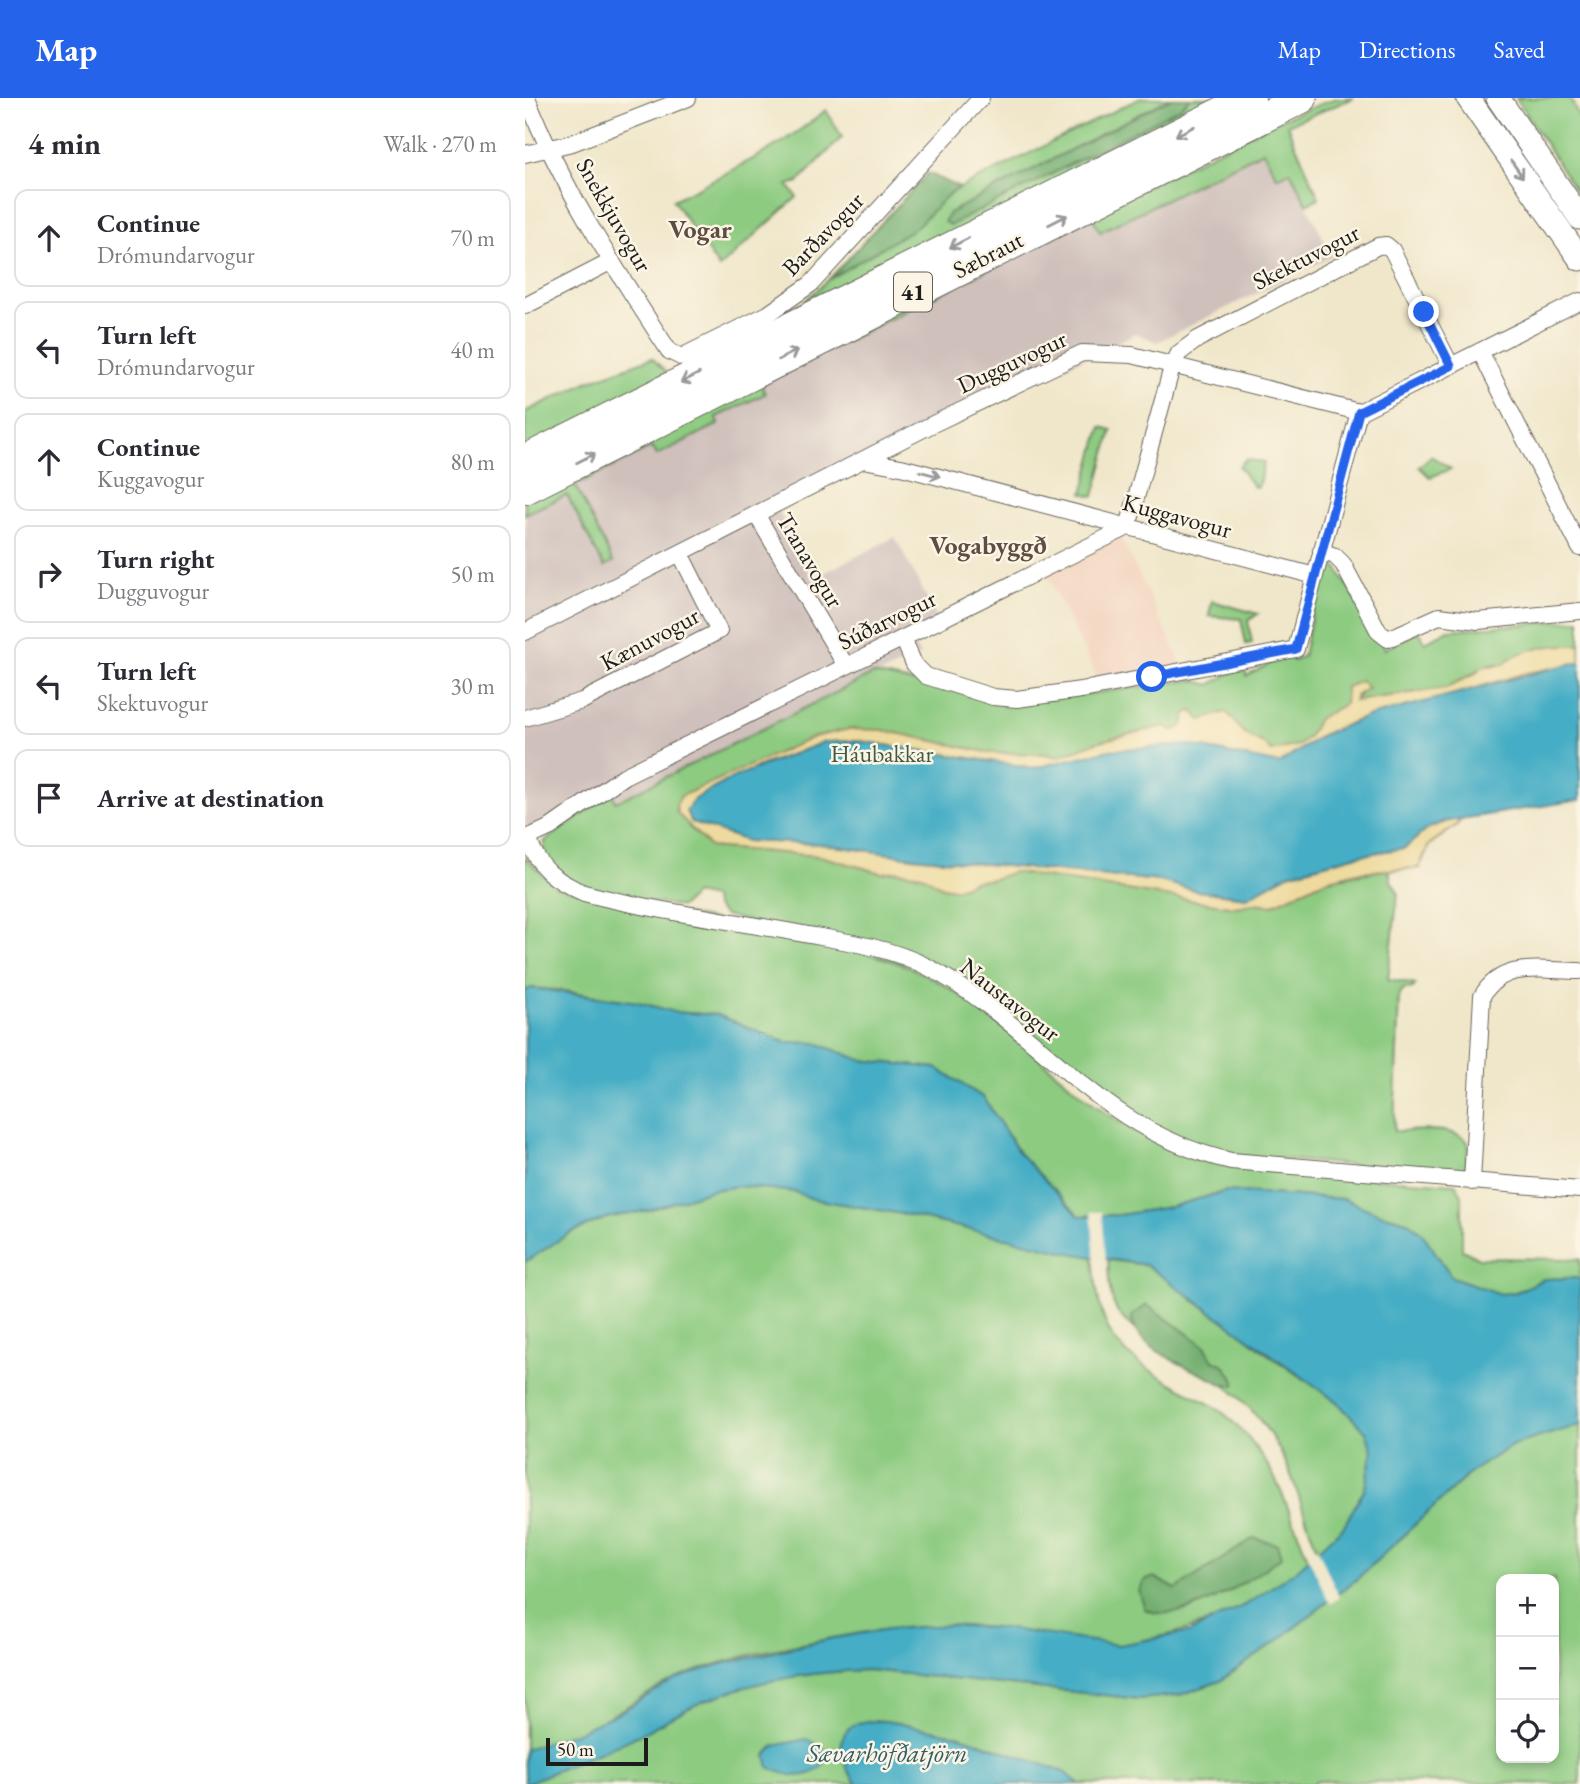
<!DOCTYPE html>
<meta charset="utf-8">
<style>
body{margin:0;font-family:"EB Garamond",serif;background:#f2f2f3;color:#2b2b33}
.controls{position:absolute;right:21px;bottom:21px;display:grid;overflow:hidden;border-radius:14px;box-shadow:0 4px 10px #0003}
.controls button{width:63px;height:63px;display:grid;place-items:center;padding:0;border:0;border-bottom:2px solid #e1e1e2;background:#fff;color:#2b2b33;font:35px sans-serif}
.scale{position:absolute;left:21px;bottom:18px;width:102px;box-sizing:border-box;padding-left:7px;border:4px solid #1c1c1c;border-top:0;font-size:19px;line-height:24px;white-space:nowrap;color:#1c1c1c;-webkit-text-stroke:5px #fcf5e5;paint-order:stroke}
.stop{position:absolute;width:21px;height:21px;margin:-16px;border:5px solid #2563eb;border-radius:50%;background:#fff}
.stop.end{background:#2563eb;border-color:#fff;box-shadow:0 2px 7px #0008}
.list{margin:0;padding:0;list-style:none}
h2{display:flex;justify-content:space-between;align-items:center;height:91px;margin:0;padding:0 28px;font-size:30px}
h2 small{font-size:23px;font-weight:400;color:#7c7c81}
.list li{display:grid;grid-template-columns:46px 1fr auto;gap:21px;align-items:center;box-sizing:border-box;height:98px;margin:0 14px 14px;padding:0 14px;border:2px solid #e1e1e2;border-radius:14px}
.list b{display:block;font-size:26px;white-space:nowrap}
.list p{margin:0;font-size:23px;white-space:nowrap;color:#7c7c81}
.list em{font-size:23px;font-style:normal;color:#7c7c81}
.icon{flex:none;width:38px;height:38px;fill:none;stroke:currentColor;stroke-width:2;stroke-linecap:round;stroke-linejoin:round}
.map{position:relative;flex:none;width:1055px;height:1686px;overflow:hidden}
header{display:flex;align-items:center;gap:42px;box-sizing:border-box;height:98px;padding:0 35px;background:#2563eb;color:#fff}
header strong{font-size:33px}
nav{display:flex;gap:38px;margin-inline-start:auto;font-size:24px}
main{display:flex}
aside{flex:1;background:#fff}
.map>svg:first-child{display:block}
.built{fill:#f3d4bf}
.industrial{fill:#cfc0bb}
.green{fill:#8dcb81;stroke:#54744e;stroke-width:2;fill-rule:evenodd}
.forest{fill:#72af6f;stroke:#476646;stroke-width:2}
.sand{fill:#eeda9e;stroke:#857b5d;stroke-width:2}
.water{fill:#45adc5;stroke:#306470;stroke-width:2}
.pier{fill:#f0e7ca}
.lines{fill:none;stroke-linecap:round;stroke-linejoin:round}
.street-casing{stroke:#666359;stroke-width:18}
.secondary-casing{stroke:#666359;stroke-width:25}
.highway-casing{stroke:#666359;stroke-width:32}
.street{stroke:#fff;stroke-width:16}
.secondary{stroke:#fff;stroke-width:23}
.highway{stroke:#fff;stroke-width:30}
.oneway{stroke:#999}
.route{stroke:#2563eb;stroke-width:9}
.labels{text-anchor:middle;stroke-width:5;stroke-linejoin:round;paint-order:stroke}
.shield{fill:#fcf5e5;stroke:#5f5d58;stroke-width:2}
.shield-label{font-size:23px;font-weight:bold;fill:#1c1c1c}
.street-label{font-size:24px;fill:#1c1c1c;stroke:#fcf5e5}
.park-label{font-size:24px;fill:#44593f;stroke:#fcf5e5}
.neighbourhood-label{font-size:26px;font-weight:bold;fill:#5e4d42;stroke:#fcf5e5}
.water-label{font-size:26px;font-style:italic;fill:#2e5d68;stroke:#fcf5e5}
</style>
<header>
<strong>Map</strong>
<nav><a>Map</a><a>Directions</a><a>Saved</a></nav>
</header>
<main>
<aside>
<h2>4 min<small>Walk · 270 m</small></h2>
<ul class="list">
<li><svg class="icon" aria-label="ahead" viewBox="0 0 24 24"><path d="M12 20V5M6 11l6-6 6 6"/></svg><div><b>Continue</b><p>Drómundarvogur</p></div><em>70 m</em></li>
<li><svg class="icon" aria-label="left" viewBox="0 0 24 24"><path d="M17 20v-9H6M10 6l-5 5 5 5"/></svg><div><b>Turn left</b><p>Drómundarvogur</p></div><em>40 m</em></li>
<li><svg class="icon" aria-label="ahead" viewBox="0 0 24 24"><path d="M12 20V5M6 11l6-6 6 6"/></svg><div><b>Continue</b><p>Kuggavogur</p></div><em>80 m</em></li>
<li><svg class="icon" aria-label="right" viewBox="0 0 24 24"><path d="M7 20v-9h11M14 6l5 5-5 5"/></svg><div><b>Turn right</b><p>Dugguvogur</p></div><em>50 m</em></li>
<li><svg class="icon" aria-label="left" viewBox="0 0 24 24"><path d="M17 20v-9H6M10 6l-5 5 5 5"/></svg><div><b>Turn left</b><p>Skektuvogur</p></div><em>30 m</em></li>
<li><svg class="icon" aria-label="arrive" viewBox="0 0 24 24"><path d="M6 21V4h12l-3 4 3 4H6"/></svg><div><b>Arrive at destination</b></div></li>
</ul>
</aside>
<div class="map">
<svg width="1055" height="1686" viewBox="0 0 1055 1686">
<rect width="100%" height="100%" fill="#fcf5e5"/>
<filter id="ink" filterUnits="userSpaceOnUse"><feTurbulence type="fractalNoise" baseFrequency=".0143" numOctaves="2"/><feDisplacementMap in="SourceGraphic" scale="14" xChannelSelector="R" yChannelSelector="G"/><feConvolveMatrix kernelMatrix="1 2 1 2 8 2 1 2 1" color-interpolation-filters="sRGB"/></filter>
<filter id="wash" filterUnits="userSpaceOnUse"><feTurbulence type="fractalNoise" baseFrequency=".00686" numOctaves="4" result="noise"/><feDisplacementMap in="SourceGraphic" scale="28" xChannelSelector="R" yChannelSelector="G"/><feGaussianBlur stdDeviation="1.57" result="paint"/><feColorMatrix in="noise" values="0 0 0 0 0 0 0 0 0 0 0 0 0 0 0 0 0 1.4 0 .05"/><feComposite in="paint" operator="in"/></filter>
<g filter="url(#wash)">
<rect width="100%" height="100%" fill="#f0e7ca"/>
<path class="built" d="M595 437 660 573 575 585 520 473Z"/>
<path class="industrial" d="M739 53 765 73 807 158 632 244 611 235 334 369 253 412 287 481 370 439 414 524 385 539 395 557 20 736 0 739V416L42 397 79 469 87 464 50 387 128 349 132 357 180 334 194 326 191 319 240 296 236 287 567 118 575 134Z"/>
<path class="green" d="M615 0H645L424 115 426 127 654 11 665 0H706L261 220 304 181 390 130 425 95Z
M811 0H829L762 27 794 100 782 106 765 73 752 79 738 53 575 134 567 119 236 286 240 296 191 319 194 326 132 357 127 349 50 387 88 464 79 469 42 397 0 416V399L754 22Z
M991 0H1045L1055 21V99Z
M301 12 317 39 273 84 263 87 272 99 194 170 148 102C201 75 255 51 301 12Z
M127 260 145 278 0 350V314L64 283Z
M576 329 587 332 569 398 558 395Z
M906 358 926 371 905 379 894 369Z
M721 361 739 365 733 389 728 388 714 368Z
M799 461 811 468 860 551 894 533 900 544 924 532 1055 522V547L985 560 979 566H965L921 590 829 603 842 589 822 598 820 606 803 616 845 714 164 729 186 749 295 758 357 775 371 773 397 777 418 789 430 791 451 783 469 781 488 774 710 809 729 805 747 807 801 782 864 771 866 783 873 794 863 881 891 886 888 890 879 891 874 896 869 1033C890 1034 931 1026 944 1046L940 1076 692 1056 612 1022 424 877 199 817 191 809 188 800 170 796 156 809 61 793 17 760 20 743 87 695 91 704 348 576 493 605 668 582 685 587 717 568 722 578 764 555 769 563 778 558Z
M687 503 733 516 723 523 727 545 721 546 716 521 684 518Z
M0 759 31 789 327 851C355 859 382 867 407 880 485 923 542 996 619 1039 674 1071 732 1072 793 1077 839 1080 885 1083 931 1086L937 1097V1152L954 1160 1055 1161V1180L1019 1181 991 1194 976 1196 927 1179 897 1135 882 1123 852 1115 819 1101 702 1093 645 1109 594 1117 554 1118 494 1055 459 1000 411 970 336 962 291 945 259 944 193 917 149 914 113 904 34 892 6 890 0 893Z
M215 1088 270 1094 288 1101 383 1117 568 1159C576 1241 586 1251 657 1291 673 1300 690 1307 703 1319 753 1365 759 1405 784 1462 736 1503 685 1530 624 1541 614 1543 603 1547 593 1547 556 1546 519 1535 482 1531 424 1525 365 1528 308 1540 256 1550 197 1560 149 1582 102 1604 52 1646 0 1651V1164L45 1135 81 1120 124 1112 187 1092Z
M583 1162 621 1167 644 1180 668 1202 715 1233 742 1256 812 1304 841 1334 847 1352 840 1390 819 1428 793 1453C773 1405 769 1364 734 1321 709 1289 675 1270 641 1249 625 1239 603 1230 593 1214 583 1199 584 1179 583 1162Z
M1047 1328H1055V1686L790 1683 789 1686H0C33 1670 67 1659 99 1644 118 1636 134 1626 151 1616 207 1585 281 1574 344 1572L615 1601 655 1597 695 1583 751 1544 833 1480 946 1374 988 1347ZM976 1481H1029V1660H976Z"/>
<path class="forest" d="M646 0H665L654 11 426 127 419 124 424 115Z
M403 75 435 90 425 95 390 130 304 181Z
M622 1207 680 1248 687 1261 699 1267 710 1283V1288L699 1287C673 1273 605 1250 607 1217Z
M729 1440 752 1446 756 1459C726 1481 657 1530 620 1511L614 1493 619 1483 629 1479 651 1491Z"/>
<path class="sand" d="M1055 547V565L1001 575 894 607 841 619 797 637 754 666 665 647 585 652 509 670 335 643 299 644 231 669 222 743 295 746 387 759 635 783 672 793 722 799 763 776 829 758 880 750 901 731 939 718 932 727 904 747 894 770 832 774 801 782 747 807 729 805 710 809 488 774 469 781 450 783 430 791 418 789 397 777 371 773 357 775 295 758 185 749 152 715 151 707 156 698 289 639 324 631 357 632 466 655 521 656 532 659 575 643 640 628 648 633 658 628 661 615 668 613 676 622 700 614C709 619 710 626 716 632 726 642 738 641 746 653L774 647 784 638 793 621 820 606 821 589 836 583 843 590 831 598 829 603 921 590 951 575 956 569 979 566C992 550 1035 546 1055 547Z"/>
<path class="water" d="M1048 565H1055V702L917 724 902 731 880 750 829 758 763 776 722 799 672 793 635 783 387 759 295 746 222 743 166 724 161 713 169 701 211 678 299 644 335 643 509 670 585 652 665 647 754 666 797 637 841 619Z
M6 890 113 904 149 914 193 917 259 944 291 945 336 962 411 970 459 1000 494 1055 554 1118 594 1117 645 1109 702 1093 819 1101 852 1115 882 1123 897 1135 927 1179 976 1196 991 1194 1019 1181 1055 1180V1327L988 1347 946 1374 833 1480 751 1544 695 1583 655 1597 615 1601 344 1572C281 1574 206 1585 151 1617 134 1626 118 1636 99 1644 66 1659 33 1671 0 1686V1651L50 1635 95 1614 151 1581 193 1567 308 1540 363 1531 425 1527 483 1531 594 1547 665 1534 722 1506 774 1470 819 1428 840 1390 847 1353 841 1334 812 1304 621 1167 550 1156 383 1117 288 1101 270 1094 215 1088 187 1092 124 1112 81 1120 45 1135 0 1164V893Z
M361 1623 433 1637 539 1674 555 1686H333C318 1671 305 1636 333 1625 342 1622 352 1623 361 1623Z
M281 1641 298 1650 302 1662C289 1683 263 1680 244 1669L241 1657 249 1648Z"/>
<path class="pier" d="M566 1114H577L581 1165 570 1163Z
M792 1449 814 1499 805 1506 783 1458Z"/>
</g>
<g filter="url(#ink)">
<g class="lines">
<g class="street-casing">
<path id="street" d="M2 0C36 89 92 173 144 253L156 259 243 216 286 186 456 0
M0 56 47 45 163 0
M0 208 87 163
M955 253 1055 450
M338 362 376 369 790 478 834 314
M231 416 321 568
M796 453 810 458 818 466 854 534 863 541 914 518 953 523 1055 513
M0 534 406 327 557 255 607 257 834 314 1055 203
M378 540 389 566 401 578 468 599 492 601 563 591 771 551 790 478
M0 620 57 603 194 533 155 455
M3 740C14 771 29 782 59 795 129 813 202 822 273 835 316 843 361 848 401 868 515 928 570 1032 706 1063L1055 1092
M0 741 26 729 99 678 603 429 647 269 654 255 673 241 853 148 861 147 867 152 926 268
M947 1084 957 898C978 862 1017 873 1055 873"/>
</g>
<g class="secondary-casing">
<path id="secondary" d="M943 0 1055 161
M973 0 1055 120"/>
</g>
<g class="highway-casing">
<path id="highway" d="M0 362 725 0
M0 391 777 0"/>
</g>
<use href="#street" class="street"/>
<use href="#secondary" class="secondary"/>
<use href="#highway" class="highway"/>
</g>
<defs><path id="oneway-shaft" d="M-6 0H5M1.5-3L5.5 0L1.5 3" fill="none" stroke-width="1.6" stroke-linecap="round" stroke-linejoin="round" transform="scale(1.75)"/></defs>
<g class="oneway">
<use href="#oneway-shaft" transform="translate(660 33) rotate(153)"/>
<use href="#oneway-shaft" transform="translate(992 71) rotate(55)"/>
<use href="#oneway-shaft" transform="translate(533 122) rotate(-27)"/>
<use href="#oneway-shaft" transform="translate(434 145) rotate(153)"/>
<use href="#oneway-shaft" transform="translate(263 257) rotate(-27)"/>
<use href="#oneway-shaft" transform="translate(165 280) rotate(153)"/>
<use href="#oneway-shaft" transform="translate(61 360) rotate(-27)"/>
<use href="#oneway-shaft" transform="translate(405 376) rotate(15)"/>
</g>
</g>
<g class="lines" filter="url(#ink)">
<path class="route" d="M627 579 771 551 834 314 926 268 899 214"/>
</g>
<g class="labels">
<rect class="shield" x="369" y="174.5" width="38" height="39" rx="5"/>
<g class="shield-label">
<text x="388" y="202">41</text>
</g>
<g class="street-label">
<text transform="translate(89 117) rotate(60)" y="8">Snekkjuvogur</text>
<text transform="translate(298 136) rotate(-46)" y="8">Barðavogur</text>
<text transform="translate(463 157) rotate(-27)" y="8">Sæbraut</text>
<text transform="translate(781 159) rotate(-27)" y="8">Skektuvogur</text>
<text transform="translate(487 264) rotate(-25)" y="8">Dugguvogur</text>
<text transform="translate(652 418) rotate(15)" y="8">Kuggavogur</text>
<text transform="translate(285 462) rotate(59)" y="8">Tranavogur</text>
<text transform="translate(362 522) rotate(-26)" y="8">Súðarvogur</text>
<text transform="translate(125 541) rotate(-28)" y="8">Kænuvogur</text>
<text transform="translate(485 902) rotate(38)" y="8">Naustavogur</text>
</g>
<g class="park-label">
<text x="357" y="664">Háubakkar</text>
</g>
<g class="neighbourhood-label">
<text x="175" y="140">Vogar</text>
<text x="463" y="456">Vogabyggð</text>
</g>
<g class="water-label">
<text x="362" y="1664">Sævarhöfðatjörn</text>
</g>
</g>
</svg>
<div class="controls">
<button>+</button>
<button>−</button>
<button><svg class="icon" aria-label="locate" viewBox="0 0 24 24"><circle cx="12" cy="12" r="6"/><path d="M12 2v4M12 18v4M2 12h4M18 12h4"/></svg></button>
</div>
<div class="scale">50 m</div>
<div class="stop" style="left:627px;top:579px"></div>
<div class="stop end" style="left:899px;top:214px"></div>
</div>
</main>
